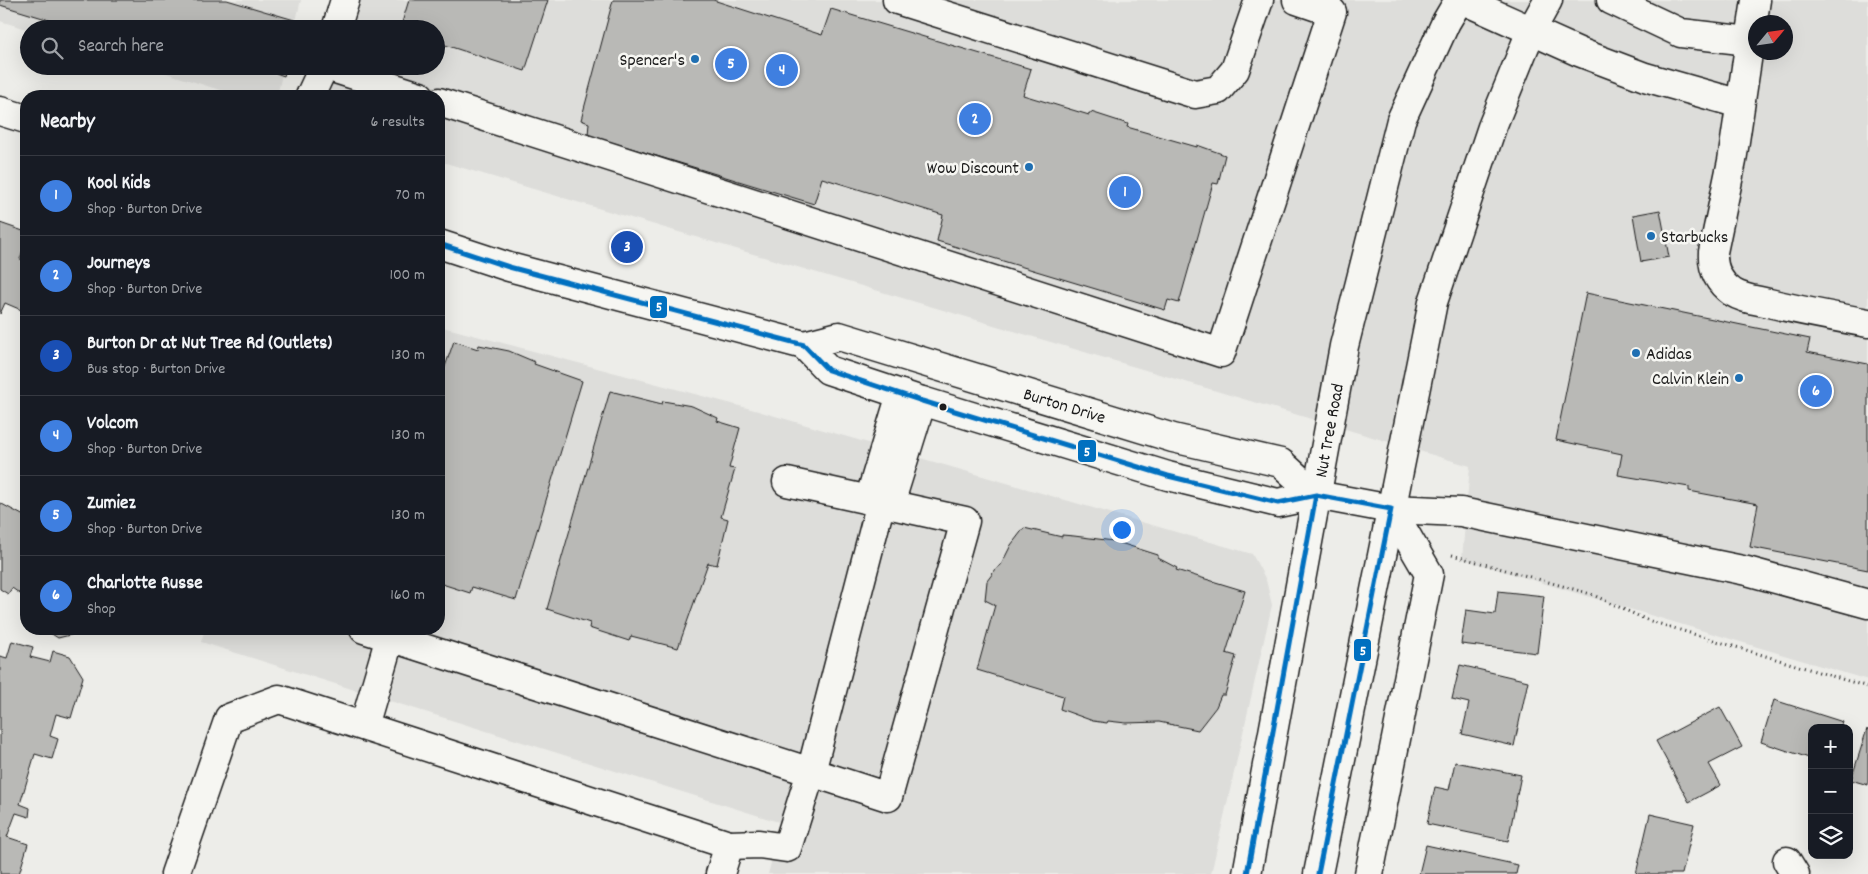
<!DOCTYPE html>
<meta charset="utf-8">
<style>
body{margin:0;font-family:Dekko,sans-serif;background:#20242c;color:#f1f3f6}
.controls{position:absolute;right:15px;bottom:15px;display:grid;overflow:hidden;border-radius:10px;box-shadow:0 5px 20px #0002}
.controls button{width:45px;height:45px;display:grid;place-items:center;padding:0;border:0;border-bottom:1px solid #363941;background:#171b24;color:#f1f3f6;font:25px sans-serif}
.compass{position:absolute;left:1748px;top:15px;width:45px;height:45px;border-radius:50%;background:#171b24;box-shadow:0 5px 20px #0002;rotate:61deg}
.you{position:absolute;left:1121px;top:529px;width:18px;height:18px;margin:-12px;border:4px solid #fff;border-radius:50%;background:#1a73e8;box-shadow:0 0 0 8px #1a73e833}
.badge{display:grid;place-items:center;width:32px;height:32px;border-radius:50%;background:#1a73e8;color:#fff;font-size:16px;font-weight:700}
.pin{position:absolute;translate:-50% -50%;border:2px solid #fff;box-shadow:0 1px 5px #0006}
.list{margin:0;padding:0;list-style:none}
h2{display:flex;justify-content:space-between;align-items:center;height:65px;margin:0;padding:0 20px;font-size:21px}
h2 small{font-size:16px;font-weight:400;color:#9ea1a6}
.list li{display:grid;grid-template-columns:32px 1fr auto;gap:15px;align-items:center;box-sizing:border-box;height:80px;padding:0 20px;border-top:1px solid #363941}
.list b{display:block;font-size:19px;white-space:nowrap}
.list p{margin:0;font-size:16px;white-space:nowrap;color:#9ea1a6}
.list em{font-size:16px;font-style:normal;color:#9ea1a6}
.icon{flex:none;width:28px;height:28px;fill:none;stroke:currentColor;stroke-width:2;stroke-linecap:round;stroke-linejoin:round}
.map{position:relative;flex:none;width:1868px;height:874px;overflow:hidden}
.search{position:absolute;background:#171b24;box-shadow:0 5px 20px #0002;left:20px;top:20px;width:425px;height:55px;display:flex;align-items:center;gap:12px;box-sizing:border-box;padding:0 18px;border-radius:28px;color:#9ea1a6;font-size:19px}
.panel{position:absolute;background:#171b24;box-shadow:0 5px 20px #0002;left:20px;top:90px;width:425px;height:545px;border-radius:20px}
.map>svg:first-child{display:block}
.built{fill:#ddddda;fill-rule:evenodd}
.building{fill:#b9b9b6;stroke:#1c1c1c}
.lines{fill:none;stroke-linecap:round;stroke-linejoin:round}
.minor-casing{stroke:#1c1c1c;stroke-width:31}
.major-casing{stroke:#1c1c1c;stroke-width:31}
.path{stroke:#1c1c1c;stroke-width:3;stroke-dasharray:1 4;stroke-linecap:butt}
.minor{stroke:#f6f6f2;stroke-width:28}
.major{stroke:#f6f6f2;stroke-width:28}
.bus-1-casing{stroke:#f6f6f2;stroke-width:9}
.bus-1{stroke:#0070c0;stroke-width:5}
.poi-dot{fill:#1f6fb2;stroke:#f6f6f2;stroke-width:2}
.bus-dot{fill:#1c1c1c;stroke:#f6f6f2;stroke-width:2}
.labels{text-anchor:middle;stroke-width:5;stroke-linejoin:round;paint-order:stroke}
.poi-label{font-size:18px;fill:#1c1c1c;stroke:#f6f6f2;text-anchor:end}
.street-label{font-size:18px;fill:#1c1c1c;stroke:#f6f6f2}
.line-badge{stroke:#f6f6f2;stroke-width:2}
.badge-label{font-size:14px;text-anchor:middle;font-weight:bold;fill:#fff}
</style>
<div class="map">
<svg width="1868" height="874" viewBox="0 0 1868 874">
<rect width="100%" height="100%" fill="#edede9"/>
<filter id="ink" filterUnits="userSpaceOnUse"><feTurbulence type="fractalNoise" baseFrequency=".02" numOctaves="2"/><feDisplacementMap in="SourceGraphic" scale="10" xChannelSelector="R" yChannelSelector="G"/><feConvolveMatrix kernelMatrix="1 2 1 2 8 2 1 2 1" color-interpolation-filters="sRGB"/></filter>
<g filter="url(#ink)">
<path class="built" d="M0 0H301L294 29 29 30 0 21Z
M332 0H1868V680L1462 559 1470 466 439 161V96H303L312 66H436V29H323ZM1756 22H1786V52H1756Z
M144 66H284L277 96H239Z
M439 326 751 409 1252 554 1266 580 1272 605 1211 874H768L782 823 201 642 205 629H439Z"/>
<path class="building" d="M0 0H227L301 22 299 29H79L0 5Z
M409 0H548L525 71 436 42V29H400Z
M613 0H713L822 35 831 9 1031 69 1023 95 1089 115 1091 112 1128 124 1127 127 1197 147V145L1225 155 1218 184 1213 183 1179 303 1168 300 1165 310 937 241 943 215 822 178 814 204 588 135 589 123 581 120Z
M257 66H287L284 76Z
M1660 210 1669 257 1641 262 1633 215Z
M0 223 26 232V240L20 259 26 261V312L5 303 0 314Z
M1586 293 1810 339 1807 352 1868 364V570L1750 547 1758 504 1689 491V487L1618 475 1622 454 1556 440Z
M454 341 478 349 479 345 509 351 535 362 534 364 582 381 516 600 472 587 470 593 439 583V381H440Z
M610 391 662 404 663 401 692 406 718 418 717 421 740 428 729 468 735 469 721 517 728 519 717 565 708 563 678 648 631 636 629 641 589 628 590 623 547 609Z
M0 503 26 517V598L12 588 8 594 0 589Z
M1024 528 1062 537V535L1074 536 1114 541 1158 555V558L1177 568 1176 570 1245 591 1226 653 1236 656 1225 695H1221L1216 707 1198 730 1159 722 1126 723 1108 721 1107 723 1093 721 1060 709 1063 696 977 670 995 605 985 600 987 581 996 569 1001 565 1011 545Z
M1498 591 1544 596 1537 653 1461 644 1466 610 1495 614Z
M44 629H85L82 632 58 638Z
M12 641 33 647 30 657 50 662 53 651 70 656 83 677 71 718 56 714 50 736 58 739 52 759 35 754 20 804 30 808 29 817 16 813 7 837 28 844 19 874H0V656L7 658Z
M1460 665 1528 681 1514 746 1462 734 1469 703 1452 699Z
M1774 700 1843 722 1841 728H1812V759L1761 742Z
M1720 707 1742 747 1709 764 1721 785 1689 802 1656 741Z
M1867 729 1868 730V785L1851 780Z
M1455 762 1521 775 1508 841 1427 824 1435 787 1449 790Z
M1650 814 1694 824 1682 874H1636Z
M1426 845 1518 865 1516 874H1419Z"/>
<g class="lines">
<g class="minor-casing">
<g id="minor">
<path d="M897 0 1195 94 1218 90 1235 70 1259 0"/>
<path d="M1463 0 1579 52 1645 77 1740 104"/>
<path d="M1611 0 1681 33 1749 41"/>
<path d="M1756 0 1732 161 1713 252C1712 269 1718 282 1732 292 1743 299 1756 300 1769 303 1802 311 1835 317 1868 323"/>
<path d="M336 29 345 0"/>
<path d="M326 66 420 96"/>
<path d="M310 96 324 66"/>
<path d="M439 102 1221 353 1332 12 1297 0"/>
<path d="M0 111 26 119"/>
<path id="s1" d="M439 244 509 267 804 345 839 336 1173 438 1281 463 1316 495"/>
<path d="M804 345 828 370 922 401 1168 476 1278 503 1316 495 1391 509 1461 512 1747 571 1868 604"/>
<path d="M787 482 965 521 888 797 811 772 881 502 873 487 901 394"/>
<path d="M881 502 893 494 922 401"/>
<path d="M364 629 811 772 787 848 759 844 729 845"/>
<path d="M364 726 390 637"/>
<path d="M1787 861 1795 874"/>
<path d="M175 874 229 718 279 699 729 845 720 874"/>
<path d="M1369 874 1429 574 1391 509"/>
</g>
</g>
<g class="major-casing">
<g id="major">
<path id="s2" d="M1247 874 1344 346 1401 120 1446 22 1459 0"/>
<path d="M1318 874 1433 302 1492 127 1531 31 1548 0"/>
</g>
</g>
<path class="path" d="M1452 555 1591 594 1647 620 1868 687"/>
<use href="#minor" class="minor"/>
<use href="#major" class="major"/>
<g class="bus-1-casing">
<path id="bus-1" d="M439 244 509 267 804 345 828 370 922 401 1168 476 1278 503 1316 495 1391 509 1318 874
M1247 874 1316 495"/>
</g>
<use href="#bus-1" class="bus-1"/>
</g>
</g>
<g class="poi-dot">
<circle cx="695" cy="59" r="5"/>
<circle cx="1029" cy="167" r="5"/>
<circle cx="1651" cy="236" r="5"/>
<circle cx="1636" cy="353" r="5"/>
<circle cx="1739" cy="378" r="5"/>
</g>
<circle class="bus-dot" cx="943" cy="407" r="4.5"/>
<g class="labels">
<g class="poi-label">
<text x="685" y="65">Spencer's</text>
<text x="1019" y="173">Wow Discount</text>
<text x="1661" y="242" text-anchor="start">Starbucks</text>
<text x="1646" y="359" text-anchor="start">Adidas</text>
<text x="1729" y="384">Calvin Klein</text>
</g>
<g class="street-label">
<text dy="6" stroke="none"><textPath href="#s1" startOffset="651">Burton Drive</textPath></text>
<text dy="6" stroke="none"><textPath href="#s2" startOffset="451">Nut Tree Road</textPath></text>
</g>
</g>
<g class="line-badge">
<rect x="649" y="295" width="19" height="24" rx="5" fill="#0070c0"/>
<rect x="1077" y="439" width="20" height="24" rx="5" fill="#0070c0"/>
<rect x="1353" y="638" width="19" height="24" rx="5" fill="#0070c0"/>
</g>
<g class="badge-label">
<text x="659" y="311">5</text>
<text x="1087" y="456">5</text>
<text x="1363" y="655">5</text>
</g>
</svg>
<div class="controls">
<button>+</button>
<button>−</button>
<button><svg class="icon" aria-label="layers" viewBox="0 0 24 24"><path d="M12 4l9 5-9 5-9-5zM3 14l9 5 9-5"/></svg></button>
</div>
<svg class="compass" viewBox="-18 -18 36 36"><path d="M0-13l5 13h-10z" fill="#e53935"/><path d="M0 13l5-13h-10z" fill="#9ea1a6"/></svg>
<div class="you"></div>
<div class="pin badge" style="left:1125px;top:192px;background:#3f7fe0">1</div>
<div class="pin badge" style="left:975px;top:119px;background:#3f7fe0">2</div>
<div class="pin badge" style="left:627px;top:247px;background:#1a4fb4">3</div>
<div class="pin badge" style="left:782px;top:70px;background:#3f7fe0">4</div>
<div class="pin badge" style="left:731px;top:64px;background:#3f7fe0">5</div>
<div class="pin badge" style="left:1816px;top:391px;background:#3f7fe0">6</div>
<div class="search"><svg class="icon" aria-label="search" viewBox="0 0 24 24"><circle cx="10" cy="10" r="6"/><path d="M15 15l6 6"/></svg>Search here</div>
<section class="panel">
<h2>Nearby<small>6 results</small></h2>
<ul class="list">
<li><span class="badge" style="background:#3f7fe0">1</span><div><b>Kool Kids</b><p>Shop · Burton Drive</p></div><em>70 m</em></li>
<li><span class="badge" style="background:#3f7fe0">2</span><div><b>Journeys</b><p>Shop · Burton Drive</p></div><em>100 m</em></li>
<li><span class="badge" style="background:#1a4fb4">3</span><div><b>Burton Dr at Nut Tree Rd (Outlets)</b><p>Bus stop · Burton Drive</p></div><em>130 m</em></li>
<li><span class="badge" style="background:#3f7fe0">4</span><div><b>Volcom</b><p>Shop · Burton Drive</p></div><em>130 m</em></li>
<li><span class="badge" style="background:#3f7fe0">5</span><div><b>Zumiez</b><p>Shop · Burton Drive</p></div><em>130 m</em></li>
<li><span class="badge" style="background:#3f7fe0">6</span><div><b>Charlotte Russe</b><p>Shop</p></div><em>160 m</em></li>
</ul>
</section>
</div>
